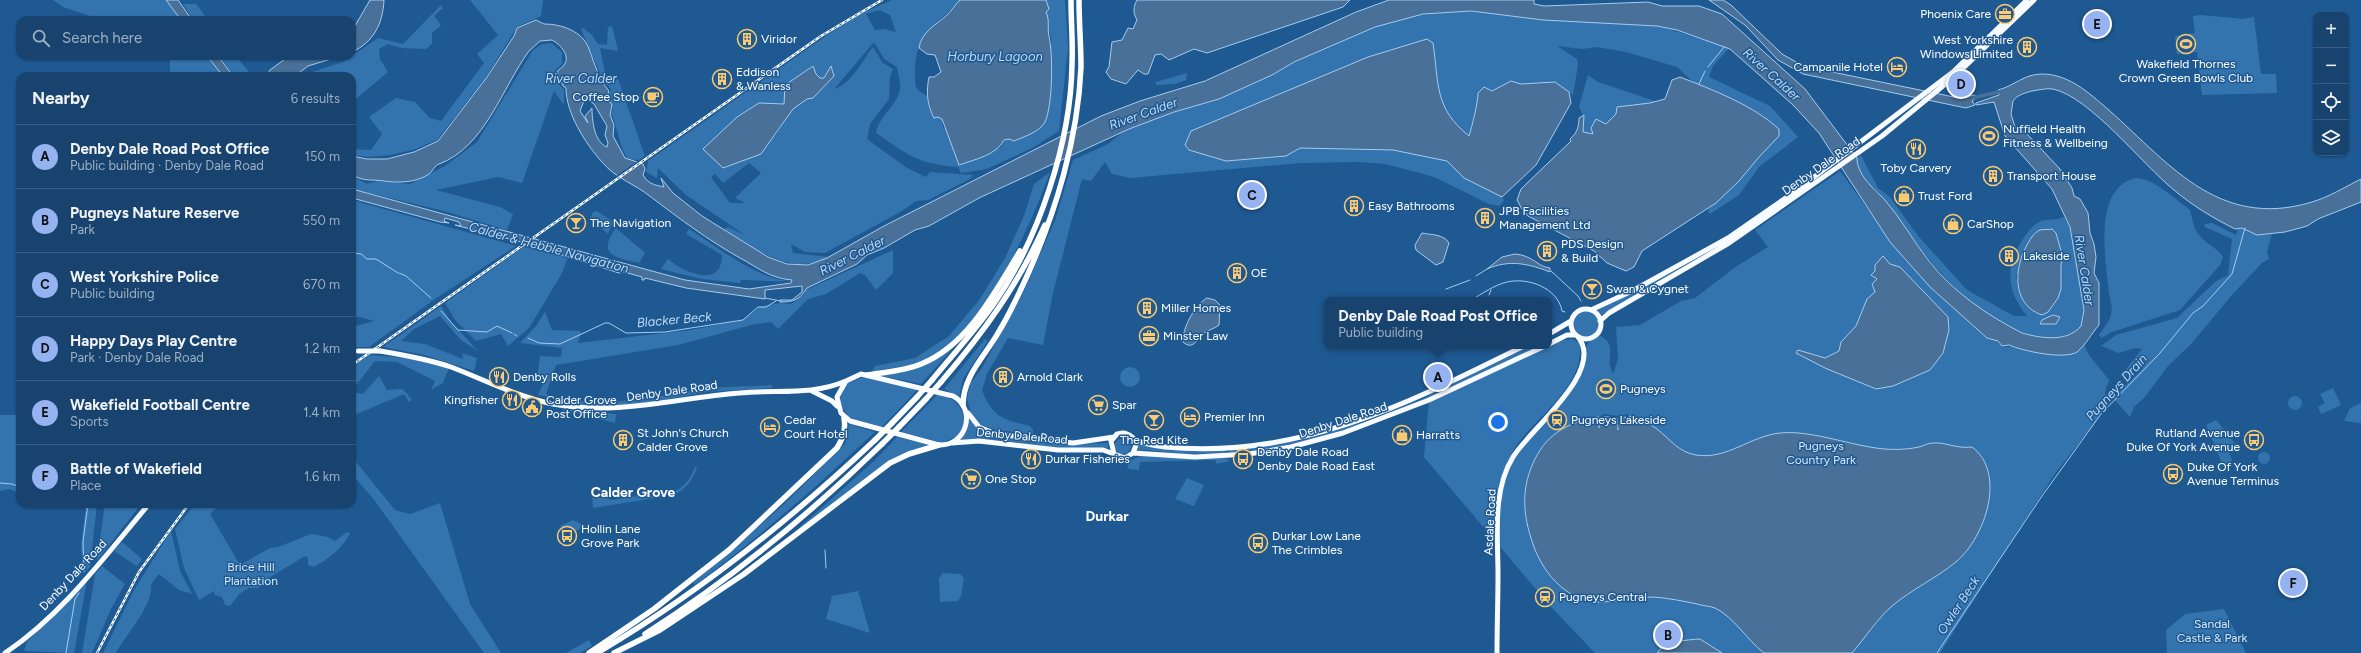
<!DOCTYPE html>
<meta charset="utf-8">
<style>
body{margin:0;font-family:Figtree,sans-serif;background:#204a73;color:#f1f3f6}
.controls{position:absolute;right:12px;top:12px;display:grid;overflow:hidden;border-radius:8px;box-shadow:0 1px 3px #0004}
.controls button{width:36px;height:36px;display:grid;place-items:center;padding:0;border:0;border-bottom:1px solid #365c81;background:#17436e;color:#f1f3f6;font:20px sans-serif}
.you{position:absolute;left:1498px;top:422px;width:14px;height:14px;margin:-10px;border:3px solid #fff;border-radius:50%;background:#1a73e8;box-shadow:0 0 0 6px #1a73e833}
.badge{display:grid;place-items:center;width:26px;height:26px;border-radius:50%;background:#95b2f1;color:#111;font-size:13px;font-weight:700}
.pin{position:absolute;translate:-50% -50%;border:2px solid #fff;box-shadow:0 1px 4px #0006}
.popup{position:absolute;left:1324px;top:297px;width:228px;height:52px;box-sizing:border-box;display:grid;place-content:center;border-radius:8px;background:#17436e;filter:drop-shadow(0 1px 3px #0005);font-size:13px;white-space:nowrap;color:#9eb0c2}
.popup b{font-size:15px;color:#f1f3f6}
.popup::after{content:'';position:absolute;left:50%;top:100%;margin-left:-8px;border:8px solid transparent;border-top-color:#17436e}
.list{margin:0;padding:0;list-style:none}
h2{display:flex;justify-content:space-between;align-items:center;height:52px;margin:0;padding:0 16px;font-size:17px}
h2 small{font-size:13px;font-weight:400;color:#9eb0c2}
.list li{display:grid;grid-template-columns:26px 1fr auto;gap:12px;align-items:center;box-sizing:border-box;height:64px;padding:0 16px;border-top:1px solid #365c81}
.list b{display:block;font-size:15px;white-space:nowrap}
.list p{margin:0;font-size:13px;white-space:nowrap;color:#9eb0c2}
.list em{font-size:13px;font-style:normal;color:#9eb0c2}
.icon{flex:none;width:22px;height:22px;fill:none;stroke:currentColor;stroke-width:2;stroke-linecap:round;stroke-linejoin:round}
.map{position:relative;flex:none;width:2361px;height:653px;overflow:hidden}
.search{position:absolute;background:#17436e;box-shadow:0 1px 3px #0004;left:16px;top:16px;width:340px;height:44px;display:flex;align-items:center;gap:10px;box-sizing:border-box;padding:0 14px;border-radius:12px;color:#9eb0c2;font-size:15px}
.panel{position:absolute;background:#17436e;box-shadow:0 1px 3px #0004;left:16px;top:72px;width:340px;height:436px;border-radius:12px}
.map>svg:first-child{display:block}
.green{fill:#3374af;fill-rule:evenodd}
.water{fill:#487098;stroke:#a4ccef;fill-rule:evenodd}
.pier{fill:#1f5992}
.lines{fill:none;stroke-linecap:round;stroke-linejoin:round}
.stream{stroke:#a4ccef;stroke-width:1}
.canal{stroke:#487098;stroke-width:3.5}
.major{stroke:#f8fbff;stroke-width:5}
.highway{stroke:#fff;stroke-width:5.5}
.rail-casing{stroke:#fff;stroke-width:2.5}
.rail{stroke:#1f5992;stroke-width:1;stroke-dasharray:3;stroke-linecap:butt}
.major-bridge{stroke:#f8fbff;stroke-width:5}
.highway-bridge{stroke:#fff;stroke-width:5.5}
.labels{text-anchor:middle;stroke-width:3;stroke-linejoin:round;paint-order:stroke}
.poi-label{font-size:12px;fill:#fff;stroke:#1f5992;text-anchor:start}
.street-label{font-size:12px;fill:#fff;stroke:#1f5992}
.park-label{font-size:12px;fill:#d7e9fa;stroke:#1f5992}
.water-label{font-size:13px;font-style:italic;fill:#bddaf4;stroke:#1f5992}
.quarter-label{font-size:14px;font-weight:bold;fill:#fff;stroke:#1f5992}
</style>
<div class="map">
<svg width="2361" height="653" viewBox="0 0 2361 653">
<rect width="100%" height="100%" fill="#1f5992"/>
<path class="green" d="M53 0H167L181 20H102L63 7Z
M470 0H543L541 16 517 27 486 77 437 140 413 150 390 155 368 157 352 155V149L371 150 382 134 369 117 396 98 415 102 430 118 441 121 484 63 477 54 498 35Z
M892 0H960C936 27 915 32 915 72 915 88 914 88 927 96L929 109 934 118 938 117 942 119 943 127 978 159 1001 147 1004 141 1009 139 1052 42 1045 12 1048 4 1046 0H1065L1068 48 1059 131 1032 148 987 169 961 173 958 167C917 164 908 155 876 133 879 116 897 106 900 89 901 83 898 74 897 67L884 59 874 42 834 89C852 84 863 59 873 47L882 62 893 69 890 77 889 99 870 124 867 139 907 168 926 177 930 172 973 175 970 179 928 200 916 201 902 211 825 253 805 252 791 244 793 253 829 257C790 277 756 249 724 229L728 227 745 235 686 195 658 168 657 178 646 172 648 161 830 33 858 15ZM879 10 890 15 896 32 884 29 875 30 866 14ZM813 65 816 74 820 78H824L831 67 834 76 813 98 807 99 793 109 775 136 703 149 737 117 758 103 784 104 785 85ZM749 163 761 173 735 198 745 203H730L711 177 715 174 723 183Z
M183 4H196L208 20H193Z
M441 5 443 8 434 16 441 25 432 33V44L426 49 401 48 388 44 379 49 380 59 388 72 352 102V76H305L309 73 343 62 378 38 403 44Z
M1470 11 1656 25 1729 48 1713 66 1709 77 1770 106 1798 137 1759 167 1739 195 1710 214 1708 211 1709 207 1693 82 1677 67 1626 52 1597 47 1582 49 1557 46 1577 59 1578 65 1573 95 1555 83 1524 85 1511 82 1491 91 1485 87 1478 94 1479 103 1472 131H1470V138L1187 145V149L1206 154 1300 146 1394 149 1449 161 1503 198 1504 201 1499 206 1489 204 1436 178 1420 173 1385 164 1359 162 1301 163 1130 178 1112 174 1105 162 1091 181 1082 179 1053 293 1043 345 1008 338 987 374 982 390C992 417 1004 420 1030 426L1033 430V434L996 430 979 424 971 413 967 399 970 384 982 368 1023 293 1056 218 1073 160 1108 144 1128 128 1229 93 1334 43 1374 27 1421 14Z
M2201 15 2243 19 2254 17 2261 74H2276L2277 93 2202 95 2197 52 2177 54 2175 36 2195 33 2193 16Z
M612 26 618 51 600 48 606 78 615 81 618 79 645 156 639 160 628 159C618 145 619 129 611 114L613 109 609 97 611 89 603 81 581 29 583 28 592 35 598 44 607 45 608 27Z
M551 43 562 52V64L555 70 560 86 564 89V105L554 91 522 183 498 177 436 190 500 207 513 214 507 230 444 211 352 189V176L367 184 377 181 410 184 445 166 477 142 533 50 542 44Z
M170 56H208L224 76H170Z
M219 56H236L252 76H234Z
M1187 73 1186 80 1175 84 1156 85V82Z
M1588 75 1598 82 1658 102 1617 114 1594 134 1583 133 1584 117 1579 107Z
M1861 155 1878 188 1889 196 1919 237 1967 290 2014 316H2027C2006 290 2005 268 2023 239 2027 233 2032 225 2039 222 2048 218 2056 221 2064 217L2070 227 2072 239 2084 310 2081 326C2073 336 2061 338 2048 338 1979 335 1922 252 1886 202 1877 189 1857 177 1857 158ZM2045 230C2060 262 2071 281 2048 312L2024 302 2016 277 2039 231Z
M1840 171 1905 260 2003 347 2068 345 2080 337 2089 355 2109 380 2105 393 2106 408 2054 475 1940 653H1595L1551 607 1424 457 1429 400 1544 346H1549L1552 342 1572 339 1580 343C1584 386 1542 412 1519 442 1509 455 1504 472 1498 487L1501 489C1508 459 1526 438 1547 416 1555 408 1563 401 1569 391 1580 374 1580 352 1592 338H1581L1573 332 1571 321 1576 313C1591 303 1607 318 1597 334 1621 346 1603 354 1613 374L1618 359 1616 327 1640 325 1681 301 1695 298 1734 268 1768 247 1755 230Z
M1050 172C1030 229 982 332 926 359 910 367 889 368 872 371L875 366 915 358 949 336 980 299 1005 258 1024 216 1034 184Z
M2135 178C2154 178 2175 199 2190 210 2193 219 2193 229 2200 236 2207 245 2217 247 2223 257L2220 265 2180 310 2112 332 2101 338 2099 335C2103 329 2110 321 2111 314 2113 308 2110 299 2109 293 2106 261 2092 189 2135 178Z
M352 200 516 246 435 299 369 347H352V327L374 321 352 315Z
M597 211 613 222 608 234 590 218 593 212Z
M2212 223 2236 235 2238 229 2242 228 2257 235 2272 234 2267 251 2269 259 2262 263 2231 296 2192 343 2168 366 2144 398 2134 407 2130 417 2113 398 2143 368 2139 364 2125 376 2122 374 2142 349 2135 348 2119 353 2101 346 2116 335 2177 318 2215 282 2228 275 2232 239 2205 227 2204 224Z
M616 228 645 253 639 263C616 258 596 255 616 228Z
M689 229C716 246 758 280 790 281 772 282 758 280 741 280L740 283 702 279 661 269 668 259C683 272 722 290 722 255L686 234Z
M526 245 568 257 561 275 529 328 508 346 501 334 476 341 455 320 445 303Z
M893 250V273L876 290 865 275 860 273 826 294 808 299 778 329 771 322 755 324 678 345 556 365 546 394C602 411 649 397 705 389 727 386 750 387 772 385V388L706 392 653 402 611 406 576 405 562 399 538 395 544 381 537 379 540 356 561 357 562 348 520 343 536 326 545 312 552 330 581 331 578 343 691 330 743 320 760 307 780 303 791 304 805 294 806 290Z
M1680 269 1601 315 1598 310 1677 270Z
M441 306 452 323 478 351 461 340 440 316 414 329 401 341 425 344 463 359 462 353 477 358 474 371 424 355 383 347Z
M985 339 988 341 963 379 959 397 944 389Z
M956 345 921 384 882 376 884 373C917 369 930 366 956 345Z
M1530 346H1540L1426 399 1365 421 1422 399Z
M369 355 416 359 449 368 443 383 431 390 435 381 397 362 375 361 357 384H352V367Z
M1120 377a10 10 0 1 1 20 0a10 10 0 1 1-20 0Z
M379 376 387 390 403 389 412 400 409 402 404 394 352 416V392L363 394Z
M863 377 918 389 881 428C858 422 846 424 840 398L848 383Z
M2333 388 2341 405 2321 414 2318 407 2325 403 2320 394Z
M938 394C955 399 965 406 964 425L957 436 943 443 901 432Z
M2288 403a7 7 0 1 1 14 0a7 7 0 1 1-14 0Z
M2361 403V423L2344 421 2350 408Z
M560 409 616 414 615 423Z
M0 415H20V494L10 489 0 491Z
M969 419 979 429 996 435 1062 444 1108 443V449L1058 448 994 440H960L967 431Z
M2216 420 2236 445 2229 453 2232 461 2218 468 2216 464 2221 461 2206 425Z
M1363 422C1353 436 1249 452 1227 453L1231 450 1304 440Z
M849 424 875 432C817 486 759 538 695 585L693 583 782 506 845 444Z
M897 437 931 445 897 457 801 528 800 527 874 461Z
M1115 446a8 8 0 1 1 16 0a8 8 0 1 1-16 0Z
M1138 444 1182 450H1227L1224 453 1181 454 1146 450 1137 451Z
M2258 458a6 6 0 1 1 12 0a6 6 0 1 1-12 0Z
M1143 455 1225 457 1230 461 1217 464 1215 460 1140 462 1139 470 1129 469 1127 466 1131 460Z
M352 457 395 510 410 514 440 503 470 604 501 653H484L375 501 352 474Z
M695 467H697C693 480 686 489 674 495L593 508 592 496 607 493 608 499 613 500 659 492 668 493 666 495C682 489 689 483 695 467Z
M1187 478 1204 485 1194 506 1175 499Z
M86 504H97L90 567 83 574 81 547Z
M105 504H141L97 561Z
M195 504H220L210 514 240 565 270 548 278 547 311 534 328 537 335 541 347 532 350 533C344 547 327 560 314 567L308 565V558L305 556 267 579 258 588H249L239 594 230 606 225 605 222 597 215 595 214 591 199 600 184 568 175 529Z
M573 520 585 526 567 536 560 526Z
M171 531 180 571 192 594 179 590 159 574 151 584C154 605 126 634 116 653H103L134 590Z
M122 542 142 559 137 566 114 551Z
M102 566 125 584 111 609 92 653H82L95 574Z
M943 573 960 574 964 578 961 596 958 601 940 602 939 578Z
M87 581 74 653 24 651 27 642Z
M858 591 870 633 826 619 832 596Z
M2224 609 2246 653H2167L2166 630 2185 614Z
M589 640 592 646 580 653H566Z"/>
<path class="water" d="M166 0H178L192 20H181Z
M370 0H384C383 23 374 42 352 52V31Z
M960 0H1046L1049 9 1046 12C1050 20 1047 28 1049 36 1053 54 1053 104 1045 122 1040 132 1023 137 1014 141L1009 139 1004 140C997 155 973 160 959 165L942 119 938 117 934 118C927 105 926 92 929 77H934L941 72 935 55 927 54 919 48C921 32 936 25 947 15 952 10 955 5 960 0Z
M1137 0H1350L1343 7 1207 53 1194 49 1169 60 1161 54 1155 55 1148 74H1144L1138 70 1126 84 1111 79 1106 72 1109 67 1112 42 1122 40 1128 28 1133 29 1137 20C1133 13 1133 7 1137 0Z
M1389 0H1534V4L1544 6 1648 2 1662 6H1699L1722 14 1805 89 1857 158C1857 175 1874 189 1884 199 1901 218 1913 241 1929 261 1953 292 1987 315 2022 333 2040 338 2067 343 2081 326L2084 310 2070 227 2052 189 2005 136 1994 102 1976 105V103L1999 95 1998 90C2014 86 2024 74 2042 74 2066 74 2086 90 2103 105 2167 160 2216 231 2312 202 2329 197 2345 187 2361 179V202L2318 219 2307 226 2285 232 2257 235 2242 228 2235 229C2213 218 2193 206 2174 190 2143 165 2090 97 2053 89 2046 88 2039 90 2032 91 2025 93 2017 95 2013 101L2011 114 2015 127 2026 133 2060 169 2072 188 2074 196 2080 199 2088 213 2090 233 2094 244 2096 257 2094 273 2099 283V325C2091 334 2086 345 2077 352 2064 360 2023 351 2009 345L2002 346 1998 341 1987 338 1930 287 1890 242 1819 133 1793 105 1730 49 1677 30 1657 26 1543 20 1471 11 1423 14 1375 27 1294 62 1272 75 1219 99 1174 112 1129 129 979 198 929 226 915 230 884 248 867 255 857 264 807 288C800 300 793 302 780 302V300H792L802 292V286L765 290V299L686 288 645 278 644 280H642V277L624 272 619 273 521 242 455 225 461 226 459 222 445 218 444 221 449 223 440 222 352 198V189L685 280 749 289 791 283 792 280C769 278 759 268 740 258 708 240 680 219 651 197 635 184 615 178 602 162 585 143 566 113 566 88L563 86 557 72C559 68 562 69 564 65 571 56 560 44 552 40L540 41 529 51C502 88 485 147 439 164 435 165 432 172 429 174 416 183 398 183 384 181 370 179 366 182 352 175V156L367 159H387L414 152 438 141 487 77 514 36 517 28 536 20C539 21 541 23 544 24 561 24 583 31 589 49 595 64 598 79 609 91L607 97 612 105 610 115 614 125 613 136 625 158 643 164 645 169 643 175C648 184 655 185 664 187L661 178 673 193 702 216 768 257 787 264 808 265 827 258 884 226 1101 116 1140 101 1205 81 1356 12ZM585 98 594 104 607 126 605 135 608 143 607 147C594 142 592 120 592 108L585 116 588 123 580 111Z
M1709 0H1723L1731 5 1782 54 1803 66 1949 96 1958 98 1975 95 1976 98 1972 101 1975 105 1966 108 1803 74 1778 60 1745 25Z
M1427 39 1433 43C1439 84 1434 108 1469 136 1472 126 1478 103 1478 93L1484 87 1492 91 1511 81 1521 84 1555 82 1569 92 1571 103 1536 165 1502 197 1464 178 1447 161 1393 150 1300 148 1286 156 1226 161 1189 150 1185 145 1191 131 1368 57Z
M207 56H218L233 76H223Z
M289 56H341L308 66 295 76H266L270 70Z
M813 66 816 74 820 78H824L831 66 834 76 813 98 807 99 793 109 761 154 723 168 703 149 737 117 759 103 784 104 785 85Z
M1680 77C1713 90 1753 105 1779 129V136L1759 157 1739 181 1716 203 1642 251 1634 267 1626 271 1607 263 1594 251 1528 216 1522 209 1517 200 1521 189 1571 141 1570 139C1577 133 1579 127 1579 118L1584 115 1583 132 1593 134 1591 128 1596 119 1606 124 1616 114 1617 107 1650 103 1665 99 1672 80Z
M2052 229 2056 233 2063 258 2061 264V289L2058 298 2048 312 2042 315C2012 305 2014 269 2026 247 2029 241 2034 232 2040 230 2044 229 2049 230 2052 229Z
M1422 233C1431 235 1444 234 1449 243L1443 262 1436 265 1416 250 1415 245Z
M1515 254C1532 255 1538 267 1550 268V272C1529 264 1510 259 1487 269L1502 257Z
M1883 256 1890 264 1900 267 1948 317 1949 330 1943 353 1930 370 1893 386 1876 389 1825 368 1796 353 1798 350 1825 358 1839 351 1841 342 1856 326 1867 299 1875 292 1872 284 1877 279 1871 275 1875 271V265Z
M1207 298 1215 300 1220 305 1219 325C1214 329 1208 330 1204 333 1197 339 1193 351 1183 342 1182 328 1195 305 1207 298Z
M2053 315 2060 317 2056 324H2040L2042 320Z
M1604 416 1618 418V430L1620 418 1623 416 1628 419 1629 416C1638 419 1649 423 1657 429 1670 439 1678 452 1696 455 1727 460 1750 436 1780 433 1809 430 1847 444 1876 448 1889 450 1905 450 1919 447 1923 446 1928 443 1933 443 1946 442 1956 449 1972 447 2007 473 1985 537 1957 561 1937 578 1912 589 1892 606 1877 619 1865 638 1852 653H1764C1747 640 1734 617 1715 608 1710 606 1703 606 1697 604 1683 601 1668 598 1653 597 1636 597 1618 602 1601 602 1565 602 1540 570 1531 538 1522 510 1522 485 1535 459 1548 432 1572 421 1599 417V428L1601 419Z
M1700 639 1722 653H1657C1665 641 1686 640 1700 639Z"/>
<path class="pier" d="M639 160 643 162 619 179 615 177Z
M1603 414 1619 416 1629 414 1628 419H1626V416L1620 418 1618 430V418L1604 416V419H1601L1599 429 1600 415 1602 417Z"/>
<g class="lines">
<path class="stream" d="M1708 67 1724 47
M1699 84 1705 71
M352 253 361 254 367 259H376L398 273
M1551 271 1578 296 1581 301
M399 273 406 276 431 298
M1476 276 1487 269
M1446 289 1470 280
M1489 295 1491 290
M765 298 781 301
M1471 300C1482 294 1494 285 1507 282 1528 277 1558 288 1562 311L1565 312
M441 311 458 330 487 332 497 326 512 333
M514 334 517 336
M528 338 539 343 560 344 605 323H609L626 333 665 332 743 320 758 307H766L776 301
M0 483 12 484 20 487
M825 550 826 568
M84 571 83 541 88 504
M66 653 75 599 79 593
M1937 653 2042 496 2101 414 2160 353 2193 313 2203 306 2232 274 2245 228"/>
<path class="canal" d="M1972 98 2003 91"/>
<path class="major" d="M1571 324a15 15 0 1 1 30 0a15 15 0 1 1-30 0Z
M1591 310 1634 290 1728 238 1793 193 1953 72 2027 0
M1600 321 1609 313 1729 243 1882 136 1955 76 2034 0
M1549 334 1571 321
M1549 344 1567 335H1576
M380 351C404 355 428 359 451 367 485 380 518 397 553 404 617 416 676 398 739 393 777 389 811 396 846 381
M861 374 953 396C977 409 967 446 939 445L850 421 841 413 837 397 846 381Z
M812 391 832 401 837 406
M968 413 979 427 996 434 1073 443 1114 437
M952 443 979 441 1058 450H1103L1125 458 1133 453 1136 445 1134 439
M1133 453 1195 457 1249 454 1291 447 1343 433 1429 400 1545 346
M1114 454 1111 441 1117 434 1123 433C1129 433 1131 437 1136 440 1145 444 1155 446 1165 447 1298 460 1409 403 1524 346
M5 653C62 615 105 556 149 504
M1497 653C1497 627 1498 600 1498 574 1498 536 1492 491 1513 457 1529 430 1606 371 1578 337"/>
<path class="highway" d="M867 375C885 372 905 371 921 364 968 345 995 292 1020 251
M932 380C953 354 976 330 995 302 1039 238 1071 142 1072 64 1073 42 1071 21 1071 0
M941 382C984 332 1018 285 1045 225
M963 405C963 376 985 356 998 333 1009 315 1018 296 1027 276 1056 212 1078 138 1081 67 1081 45 1079 22 1079 0
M892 423 917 397
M899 427 926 399
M645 634C731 579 809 515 882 444
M589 653 654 609 729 550 837 448C843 438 846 430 844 418
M597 653C699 593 789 521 875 440
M614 653 660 630 744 574 890 463 909 454 939 445"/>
<g class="rail-casing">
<path id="rail" d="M352 365 821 36 882 0
M97 653 139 572 189 504"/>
</g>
<use href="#rail" class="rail"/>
<path class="major-bridge" d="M358 351H380"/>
<path class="highway-bridge" d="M917 397 932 380
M926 399 941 382
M875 440 892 423
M882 444 899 427"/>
</g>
<defs>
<g id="office-ring" transform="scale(1)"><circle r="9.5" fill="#1f5992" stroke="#fbca71" stroke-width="1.5"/><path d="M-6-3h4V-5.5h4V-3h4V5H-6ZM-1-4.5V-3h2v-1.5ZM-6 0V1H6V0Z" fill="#fbca71"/></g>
<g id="building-ring" transform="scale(1)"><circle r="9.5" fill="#1f5992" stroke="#fbca71" stroke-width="1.5"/><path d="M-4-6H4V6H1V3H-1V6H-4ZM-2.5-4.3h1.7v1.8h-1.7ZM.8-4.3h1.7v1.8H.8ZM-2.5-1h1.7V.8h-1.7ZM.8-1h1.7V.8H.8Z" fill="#fbca71"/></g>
<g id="stadium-ring" transform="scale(1)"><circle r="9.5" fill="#1f5992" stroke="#fbca71" stroke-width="1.5"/><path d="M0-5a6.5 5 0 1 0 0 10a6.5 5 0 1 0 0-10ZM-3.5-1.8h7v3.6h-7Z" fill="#fbca71"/></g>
<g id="hotel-ring" transform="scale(1)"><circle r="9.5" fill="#1f5992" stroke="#fbca71" stroke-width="1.5"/><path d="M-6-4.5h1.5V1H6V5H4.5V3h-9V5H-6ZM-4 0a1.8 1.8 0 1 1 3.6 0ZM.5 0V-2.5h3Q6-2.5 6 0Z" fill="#fbca71"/></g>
<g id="cafe-ring" transform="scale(1)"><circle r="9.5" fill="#1f5992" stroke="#fbca71" stroke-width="1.5"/><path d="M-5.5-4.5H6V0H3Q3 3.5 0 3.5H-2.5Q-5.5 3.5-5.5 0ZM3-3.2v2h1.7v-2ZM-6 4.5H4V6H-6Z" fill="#fbca71"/></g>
<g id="restaurant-ring" transform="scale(1)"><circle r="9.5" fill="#1f5992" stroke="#fbca71" stroke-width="1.5"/><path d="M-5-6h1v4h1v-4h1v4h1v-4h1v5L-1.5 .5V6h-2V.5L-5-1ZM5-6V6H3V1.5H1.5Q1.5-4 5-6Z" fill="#fbca71"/></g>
<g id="shop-ring" transform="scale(1)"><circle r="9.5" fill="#1f5992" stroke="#fbca71" stroke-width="1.5"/><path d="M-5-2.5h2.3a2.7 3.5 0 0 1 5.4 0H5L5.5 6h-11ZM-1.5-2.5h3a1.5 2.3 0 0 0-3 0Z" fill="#fbca71"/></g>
<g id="bar-ring" transform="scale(1)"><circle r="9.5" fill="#1f5992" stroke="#fbca71" stroke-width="1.5"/><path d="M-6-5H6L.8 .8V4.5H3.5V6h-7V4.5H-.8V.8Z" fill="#fbca71"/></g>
<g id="supermarket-ring" transform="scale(1)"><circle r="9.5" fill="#1f5992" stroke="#fbca71" stroke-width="1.5"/><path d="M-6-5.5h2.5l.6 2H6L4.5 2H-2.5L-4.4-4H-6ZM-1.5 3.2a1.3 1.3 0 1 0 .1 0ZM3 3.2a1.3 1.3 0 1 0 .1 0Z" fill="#fbca71"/></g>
<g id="civic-ring" transform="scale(1)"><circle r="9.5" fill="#1f5992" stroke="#fbca71" stroke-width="1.5"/><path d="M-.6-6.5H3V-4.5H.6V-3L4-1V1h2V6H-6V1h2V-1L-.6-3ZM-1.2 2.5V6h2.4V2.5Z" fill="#fbca71"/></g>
<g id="station-ring" transform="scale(1)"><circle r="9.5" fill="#1f5992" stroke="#fbca71" stroke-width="1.5"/><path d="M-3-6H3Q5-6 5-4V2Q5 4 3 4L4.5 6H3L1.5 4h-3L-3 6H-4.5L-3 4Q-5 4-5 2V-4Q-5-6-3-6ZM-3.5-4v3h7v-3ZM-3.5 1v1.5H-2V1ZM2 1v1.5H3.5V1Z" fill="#fbca71"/></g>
<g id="bus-ring" transform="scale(1)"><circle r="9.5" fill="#1f5992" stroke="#fbca71" stroke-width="1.5"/><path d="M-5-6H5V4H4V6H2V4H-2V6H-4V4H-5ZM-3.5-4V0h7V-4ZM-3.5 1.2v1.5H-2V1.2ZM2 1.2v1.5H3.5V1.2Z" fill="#fbca71"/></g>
</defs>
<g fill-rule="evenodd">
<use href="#office-ring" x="2005" y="14"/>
<use href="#building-ring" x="747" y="39"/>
<use href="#stadium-ring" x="2186" y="44"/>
<use href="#building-ring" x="2027" y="47"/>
<use href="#hotel-ring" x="1897" y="67"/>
<use href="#building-ring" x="722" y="79"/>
<use href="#cafe-ring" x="653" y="97"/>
<use href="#stadium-ring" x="1989" y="136"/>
<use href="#restaurant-ring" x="1916" y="149"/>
<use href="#building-ring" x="1993" y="176"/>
<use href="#shop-ring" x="1904" y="196"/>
<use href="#building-ring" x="1354" y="206"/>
<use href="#building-ring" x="1485" y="218"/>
<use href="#bar-ring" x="576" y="223"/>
<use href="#shop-ring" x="1953" y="224"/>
<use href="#building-ring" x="1547" y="251"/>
<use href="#building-ring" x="2009" y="256"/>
<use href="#building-ring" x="1237" y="273"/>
<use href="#bar-ring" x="1592" y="289"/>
<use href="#building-ring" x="1147" y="308"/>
<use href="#office-ring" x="1149" y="336"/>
<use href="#restaurant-ring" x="499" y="377"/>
<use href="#building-ring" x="1003" y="377"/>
<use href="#stadium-ring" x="1606" y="389"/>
<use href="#restaurant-ring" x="512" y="400"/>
<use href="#supermarket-ring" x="1098" y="405"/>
<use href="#civic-ring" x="532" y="407"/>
<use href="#hotel-ring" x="1190" y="417"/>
<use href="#bar-ring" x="1154" y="420"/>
<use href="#station-ring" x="1557" y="420"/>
<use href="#hotel-ring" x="770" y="427"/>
<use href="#shop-ring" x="1402" y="435"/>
<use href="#building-ring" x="623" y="440"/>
<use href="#bus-ring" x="2254" y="440"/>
<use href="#restaurant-ring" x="1031" y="459"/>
<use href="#bus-ring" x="1243" y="459"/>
<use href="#bus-ring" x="2173" y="474"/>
<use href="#supermarket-ring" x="971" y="479"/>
<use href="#bus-ring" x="567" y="536"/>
<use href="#bus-ring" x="1258" y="543"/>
<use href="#station-ring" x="1545" y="597"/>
</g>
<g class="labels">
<g class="poi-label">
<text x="1991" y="18" text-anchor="end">Phoenix Care</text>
<text x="761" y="43">Viridor</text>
<text x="2013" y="44" text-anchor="end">West Yorkshire<tspan x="2013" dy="14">Windows Limited</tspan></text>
<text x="2186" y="68" text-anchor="middle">Wakefield Thornes<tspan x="2186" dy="14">Crown Green Bowls Club</tspan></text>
<text x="1883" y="71" text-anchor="end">Campanile Hotel</text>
<text x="736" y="76">Eddison<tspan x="736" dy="14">&amp; Wanless</tspan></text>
<text x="639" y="101" text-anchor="end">Coffee Stop</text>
<text x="2003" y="133">Nuffield Health<tspan x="2003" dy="14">Fitness &amp; Wellbeing</tspan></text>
<text x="1916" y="172" text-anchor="middle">Toby Carvery</text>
<text x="2007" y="180">Transport House</text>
<text x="1918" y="200">Trust Ford</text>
<text x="1368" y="210">Easy Bathrooms</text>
<text x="1499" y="215">JPB Facilities<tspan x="1499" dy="14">Management Ltd</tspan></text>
<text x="590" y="227">The Navigation</text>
<text x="1967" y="228">CarShop</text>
<text x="1561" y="248">PDS Design<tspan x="1561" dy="14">&amp; Build</tspan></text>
<text x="2023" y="260">Lakeside</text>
<text x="1251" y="277">OE</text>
<text x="1606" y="293">Swan &amp; Cygnet</text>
<text x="1161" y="312">Miller Homes</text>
<text x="1163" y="340">Minster Law</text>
<text x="513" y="381">Denby Rolls</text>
<text x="1017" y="381">Arnold Clark</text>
<text x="1620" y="393">Pugneys</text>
<text x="498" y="404" text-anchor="end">Kingfisher</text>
<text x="546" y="404">Calder Grove<tspan x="546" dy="14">Post Office</tspan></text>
<text x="1112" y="409">Spar</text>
<text x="1204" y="421">Premier Inn</text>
<text x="784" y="424">Cedar<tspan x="784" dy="14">Court Hotel</tspan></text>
<text x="1571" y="424">Pugneys Lakeside</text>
<text x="637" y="437">St John's Church<tspan x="637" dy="14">Calder Grove</tspan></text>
<text x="2240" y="437" text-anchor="end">Rutland Avenue<tspan x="2240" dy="14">Duke Of York Avenue</tspan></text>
<text x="1416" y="439">Harratts</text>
<text x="1154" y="444" text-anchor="middle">The Red Kite</text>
<text x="1257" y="456">Denby Dale Road<tspan x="1257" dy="14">Denby Dale Road East</tspan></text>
<text x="1045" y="463">Durkar Fisheries</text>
<text x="2187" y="471">Duke Of York<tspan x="2187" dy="14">Avenue Terminus</tspan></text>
<text x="985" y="483">One Stop</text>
<text x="581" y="533">Hollin Lane<tspan x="581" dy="14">Grove Park</tspan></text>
<text x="1272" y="540">Durkar Low Lane<tspan x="1272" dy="14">The Crimbles</tspan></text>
<text x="1559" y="601">Pugneys Central</text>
</g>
<g class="street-label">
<text transform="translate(1821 166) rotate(-35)" y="4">Denby Dale Road</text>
<text transform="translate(672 391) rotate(-8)" y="4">Denby Dale Road</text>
<text transform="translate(1343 420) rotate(-18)" y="4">Denby Dale Road</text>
<text transform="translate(1022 436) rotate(5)" y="4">Denby Dale Road</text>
<text transform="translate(1490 522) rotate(-87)" y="4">Asdale Road</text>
<text transform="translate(73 575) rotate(-47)" y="4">Denby Dale Road</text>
</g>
<g class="park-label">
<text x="1821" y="450">Pugneys<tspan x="1821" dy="14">Country Park</tspan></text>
<text x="251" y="571">Brice Hill<tspan x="251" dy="14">Plantation</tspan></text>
<text x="2212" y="628">Sandal<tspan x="2212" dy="14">Castle &amp; Park</tspan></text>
</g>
<g class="water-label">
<text x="995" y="61">Horbury Lagoon</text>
<text transform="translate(1772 74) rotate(42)" y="5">River Calder</text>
<text x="581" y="83">River Calder</text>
<text transform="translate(1143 113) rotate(-20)" y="5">River Calder</text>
<text transform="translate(549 247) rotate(15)" y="5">Calder &amp; Hebble Navigation</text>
<text transform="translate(852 255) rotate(-27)" y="5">River Calder</text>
<text transform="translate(2085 270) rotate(81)" y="5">River Calder</text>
<text transform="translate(674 319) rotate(-5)" y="5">Blacker Beck</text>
<text transform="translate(2116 387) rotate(-48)" y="5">Pugneys Drain</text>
<text transform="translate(1958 605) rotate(-57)" y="5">Owler Beck</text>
</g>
<g class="quarter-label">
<text x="633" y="497">Calder Grove</text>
<text x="1107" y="521">Durkar</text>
</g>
</g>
</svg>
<div class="controls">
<button>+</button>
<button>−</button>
<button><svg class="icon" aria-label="locate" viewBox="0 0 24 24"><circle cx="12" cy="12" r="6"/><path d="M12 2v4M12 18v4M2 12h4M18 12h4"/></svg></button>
<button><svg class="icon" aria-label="layers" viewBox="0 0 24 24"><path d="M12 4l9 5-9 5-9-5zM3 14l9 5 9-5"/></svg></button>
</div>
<div class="you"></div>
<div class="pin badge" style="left:1438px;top:377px">A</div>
<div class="popup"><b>Denby Dale Road Post Office</b>Public building</div>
<div class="pin badge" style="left:1668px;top:635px">B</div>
<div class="pin badge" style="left:1252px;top:195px">C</div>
<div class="pin badge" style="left:1961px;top:84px">D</div>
<div class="pin badge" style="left:2097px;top:24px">E</div>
<div class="pin badge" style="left:2293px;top:583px">F</div>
<div class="search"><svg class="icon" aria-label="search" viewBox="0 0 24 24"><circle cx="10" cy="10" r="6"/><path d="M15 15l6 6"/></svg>Search here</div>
<section class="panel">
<h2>Nearby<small>6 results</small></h2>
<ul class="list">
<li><span class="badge">A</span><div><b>Denby Dale Road Post Office</b><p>Public building · Denby Dale Road</p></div><em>150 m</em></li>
<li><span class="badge">B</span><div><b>Pugneys Nature Reserve</b><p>Park</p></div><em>550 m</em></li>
<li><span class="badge">C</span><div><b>West Yorkshire Police</b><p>Public building</p></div><em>670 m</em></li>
<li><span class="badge">D</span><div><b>Happy Days Play Centre</b><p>Park · Denby Dale Road</p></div><em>1.2 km</em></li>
<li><span class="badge">E</span><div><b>Wakefield Football Centre</b><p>Sports</p></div><em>1.4 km</em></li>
<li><span class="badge">F</span><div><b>Battle of Wakefield</b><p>Place</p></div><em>1.6 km</em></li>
</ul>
</section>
</div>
